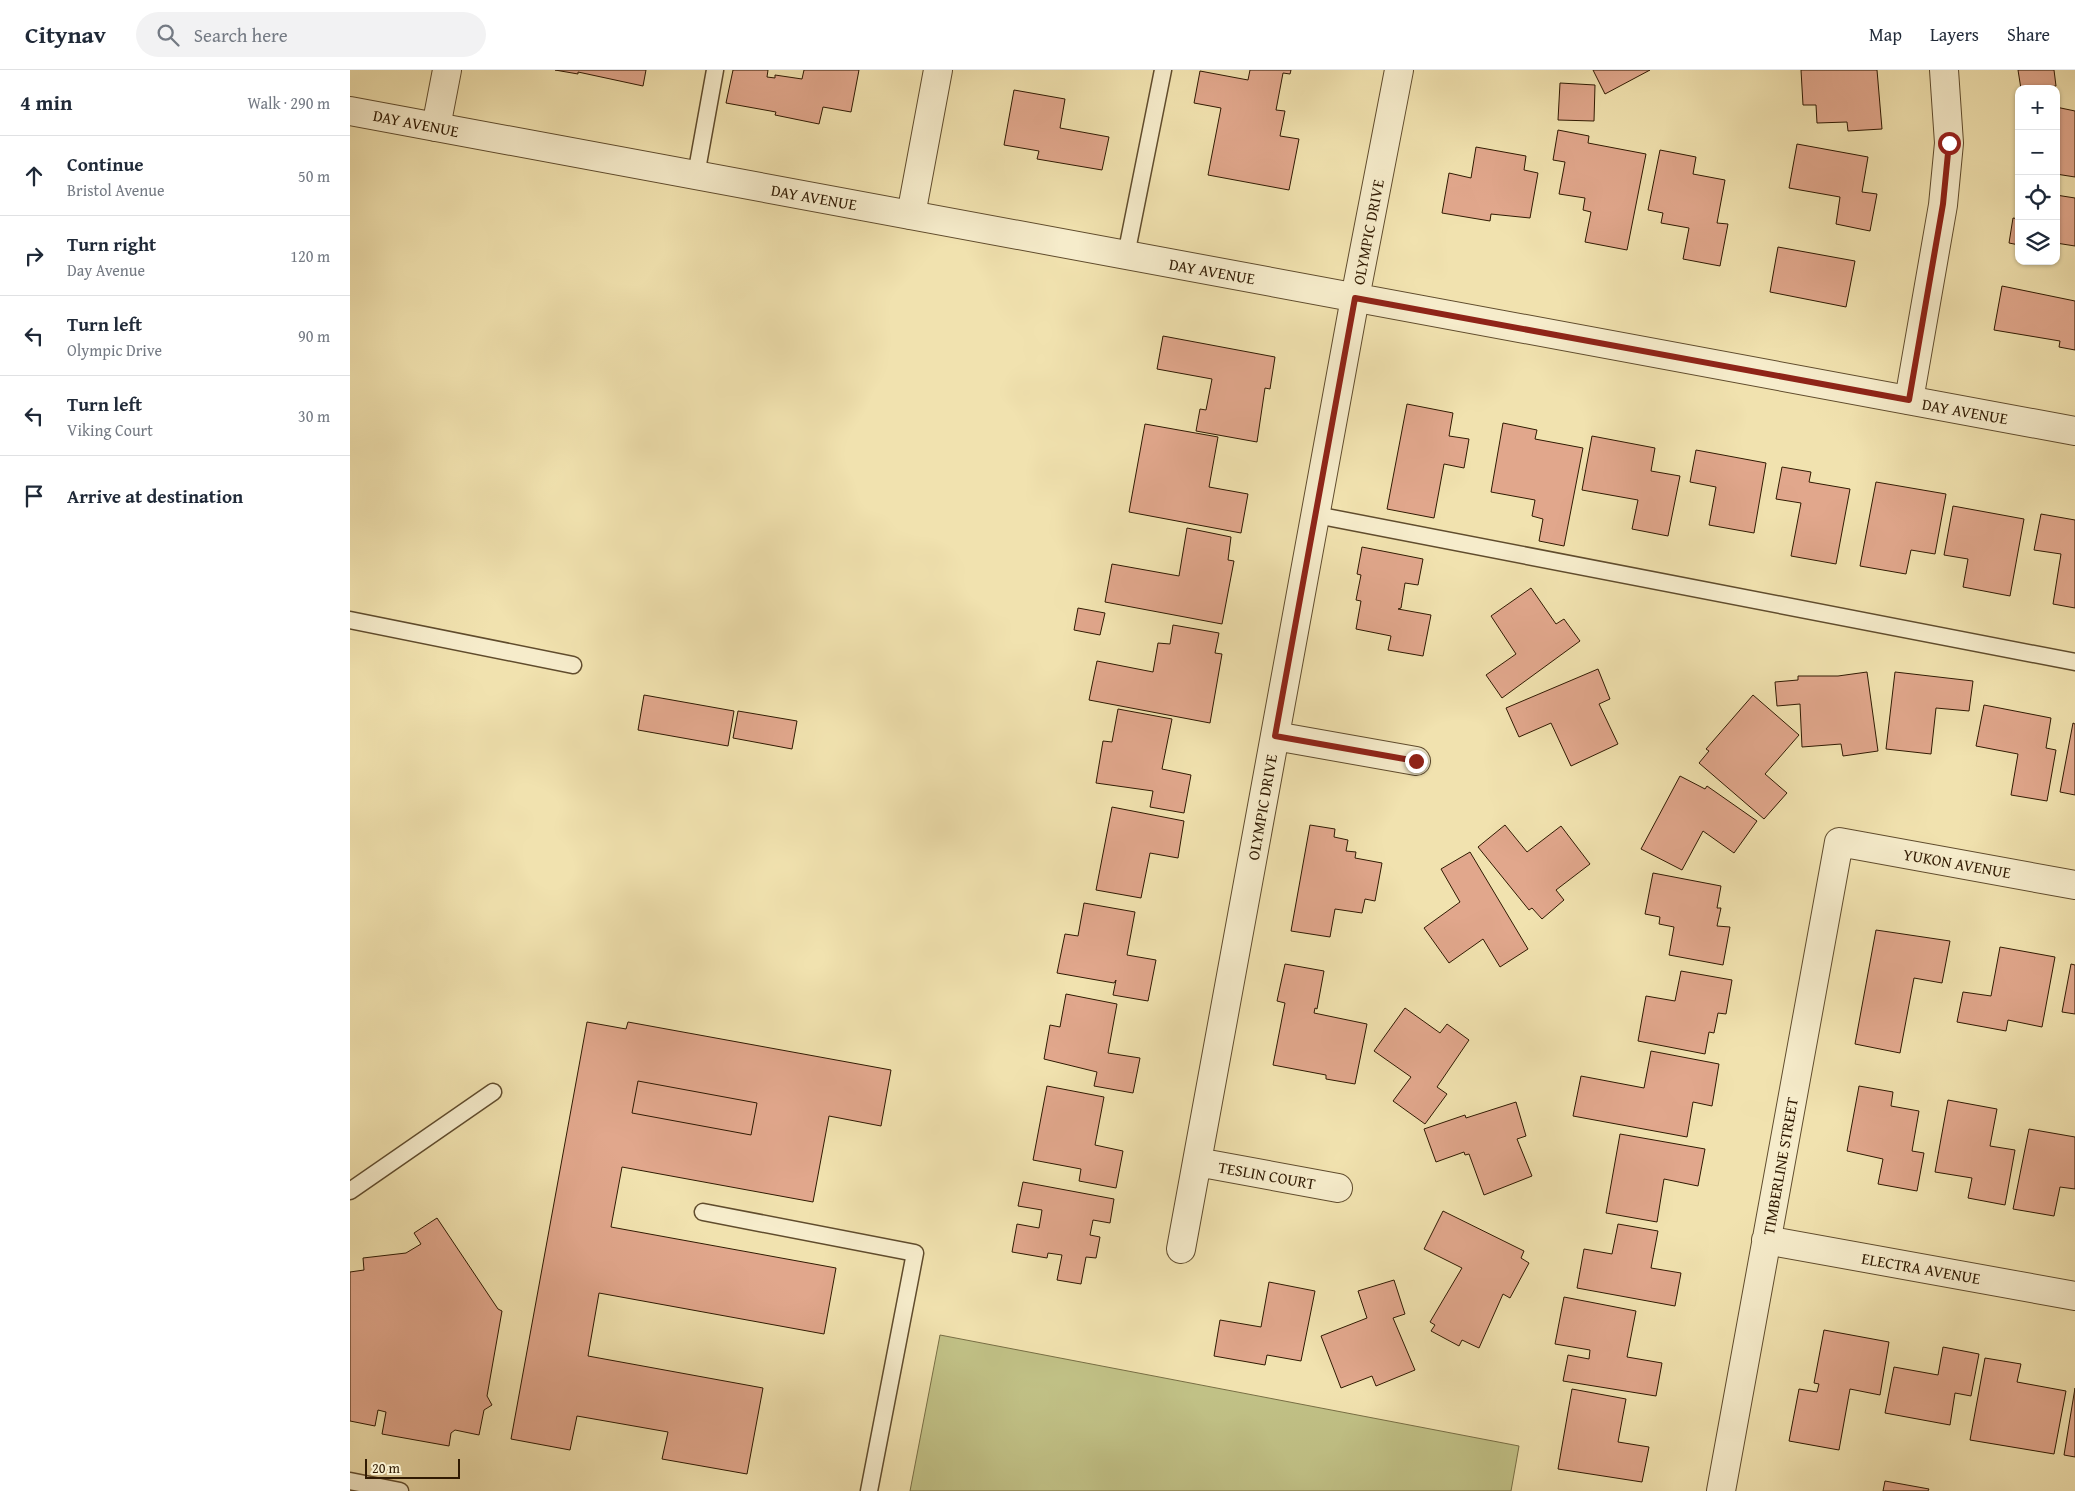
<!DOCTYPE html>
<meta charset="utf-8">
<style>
body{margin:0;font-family:"Gentium Book Plus",serif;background:#f2f2f3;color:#1f2937}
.controls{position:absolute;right:15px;top:15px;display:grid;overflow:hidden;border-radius:10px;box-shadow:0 1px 4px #0004}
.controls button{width:45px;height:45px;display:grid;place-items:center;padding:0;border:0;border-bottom:1px solid #e0e1e3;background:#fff;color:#1f2937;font:25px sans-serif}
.scale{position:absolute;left:15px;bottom:12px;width:95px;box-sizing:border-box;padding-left:5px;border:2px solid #301a02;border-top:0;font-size:14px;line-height:18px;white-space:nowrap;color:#301a02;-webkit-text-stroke:4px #f6eccb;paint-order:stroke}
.stop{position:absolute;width:15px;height:15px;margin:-11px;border:4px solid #8f2418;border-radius:50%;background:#fff}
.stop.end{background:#8f2418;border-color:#fff;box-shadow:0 1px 5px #0008}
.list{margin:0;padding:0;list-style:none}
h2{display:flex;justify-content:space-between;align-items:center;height:65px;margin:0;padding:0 20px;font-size:21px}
h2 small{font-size:16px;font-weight:400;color:#747a83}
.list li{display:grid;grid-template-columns:32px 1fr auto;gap:15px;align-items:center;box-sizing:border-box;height:80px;padding:0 20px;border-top:1px solid #e0e1e3}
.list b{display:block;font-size:19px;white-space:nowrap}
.list p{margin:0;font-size:16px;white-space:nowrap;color:#747a83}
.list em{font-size:16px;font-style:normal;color:#747a83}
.icon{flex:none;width:28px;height:28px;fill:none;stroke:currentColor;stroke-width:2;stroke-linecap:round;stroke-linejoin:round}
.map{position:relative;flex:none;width:1725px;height:1421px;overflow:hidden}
header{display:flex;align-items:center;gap:30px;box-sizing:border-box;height:70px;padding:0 25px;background:#fff;border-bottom:1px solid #e0e1e3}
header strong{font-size:24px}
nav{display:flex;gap:28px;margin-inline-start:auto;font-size:18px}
.search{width:350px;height:45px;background:#f2f2f3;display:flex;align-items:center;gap:12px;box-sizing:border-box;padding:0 18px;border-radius:28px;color:#747a83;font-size:19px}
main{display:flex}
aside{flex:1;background:#fff}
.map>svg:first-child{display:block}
.green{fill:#c1c186;stroke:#786e44}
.building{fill:#e1a78c;stroke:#301a02}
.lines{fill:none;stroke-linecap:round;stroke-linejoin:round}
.service-casing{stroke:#604c2d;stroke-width:19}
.minor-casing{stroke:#604c2d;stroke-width:30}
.tertiary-casing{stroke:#604c2d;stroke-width:30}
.service{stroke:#f6eccb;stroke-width:16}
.minor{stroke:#f6eccb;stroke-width:28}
.tertiary{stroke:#f6eccb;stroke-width:28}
.route{stroke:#8f2418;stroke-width:6}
.labels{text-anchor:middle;stroke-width:4;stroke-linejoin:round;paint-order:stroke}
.street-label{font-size:16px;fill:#301a02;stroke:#f6eccb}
</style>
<header>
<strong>Citynav</strong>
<div class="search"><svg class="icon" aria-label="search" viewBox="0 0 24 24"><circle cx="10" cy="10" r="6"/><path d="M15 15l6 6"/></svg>Search here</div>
<nav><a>Map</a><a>Layers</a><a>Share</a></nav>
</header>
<main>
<aside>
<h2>4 min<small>Walk · 290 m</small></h2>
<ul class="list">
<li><svg class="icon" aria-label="ahead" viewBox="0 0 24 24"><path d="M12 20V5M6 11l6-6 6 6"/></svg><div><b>Continue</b><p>Bristol Avenue</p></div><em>50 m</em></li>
<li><svg class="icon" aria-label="right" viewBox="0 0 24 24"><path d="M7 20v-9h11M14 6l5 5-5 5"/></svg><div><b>Turn right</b><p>Day Avenue</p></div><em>120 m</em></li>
<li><svg class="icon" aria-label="left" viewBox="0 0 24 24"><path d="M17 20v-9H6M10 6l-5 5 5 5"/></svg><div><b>Turn left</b><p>Olympic Drive</p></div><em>90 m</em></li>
<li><svg class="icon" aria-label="left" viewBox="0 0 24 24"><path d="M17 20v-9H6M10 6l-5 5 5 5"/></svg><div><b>Turn left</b><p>Viking Court</p></div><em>30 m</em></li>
<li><svg class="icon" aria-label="arrive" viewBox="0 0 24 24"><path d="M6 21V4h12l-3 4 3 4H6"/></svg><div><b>Arrive at destination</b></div></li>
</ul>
</aside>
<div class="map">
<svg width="1725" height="1421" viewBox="0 0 1725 1421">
<rect width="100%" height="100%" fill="#f1e2af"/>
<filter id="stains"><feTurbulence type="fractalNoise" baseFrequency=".004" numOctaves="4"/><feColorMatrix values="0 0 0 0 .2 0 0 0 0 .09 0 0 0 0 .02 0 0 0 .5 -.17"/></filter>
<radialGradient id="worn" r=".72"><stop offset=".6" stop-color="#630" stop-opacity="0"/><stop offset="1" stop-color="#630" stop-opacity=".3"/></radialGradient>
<path class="green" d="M590 1265 1169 1376 1161 1421H560Z"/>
<path class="building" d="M205 0H296L293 16 228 2V4Z
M383 0H418L417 7 425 8V5L452 9 454 0H509L501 42 473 37 469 54 425 45 426 42 376 33Z
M900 0H941L940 4 933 3 926 40 935 41 930 66 949 69 939 120 858 105 871 38 844 33 850 1 898 10Z
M1243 0H1300L1255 24Z
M1451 0H1527L1532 59 1498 61 1497 52 1467 53 1466 35H1453Z
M1668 0H1704L1706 16 1671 19Z
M1210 13 1245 15 1244 51 1208 50Z
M664 20 715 29 710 58 759 67 752 100 687 89 689 81 654 75Z
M1706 37 1725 41V107L1706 104Z
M1208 60 1239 66 1238 73 1296 84 1277 180 1235 172 1241 142 1233 140 1235 128 1209 124 1215 92 1203 90Z
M1447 74 1518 87 1512 122 1527 124 1520 161 1486 154 1490 127 1439 118Z
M1126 77 1176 86 1174 100 1188 103 1180 148 1141 144 1140 151 1092 143 1099 103 1121 108Z
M1310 80 1346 87 1343 104 1375 110 1367 153 1378 154 1370 196 1333 189 1339 158 1311 153 1313 143 1298 140Z
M1706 125 1725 128V176L1706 173Z
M1663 148 1669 149V175L1659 173Z
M1428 177 1505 191 1496 237 1420 222Z
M1652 216 1725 231V280L1709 277 1710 271 1644 260Z
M813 266 925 287 920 319 915 318 907 372 846 361 850 339 856 340 862 309 807 299Z
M1057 334 1103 343 1099 366 1119 369 1114 398 1094 394 1084 448 1037 439Z
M1153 353 1187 360 1185 369 1233 378 1214 476 1189 471 1193 449 1182 446 1185 430 1141 422Z
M795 354 868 367 859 417 898 424 891 463 779 442Z
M1242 366 1305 378 1301 401 1330 406 1318 466 1282 459 1288 430 1232 420Z
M1346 380 1416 393 1404 463 1359 455 1366 417 1340 412Z
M1432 397 1461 402 1459 412 1500 419 1486 494 1441 486 1451 433 1426 429Z
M1526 412 1596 424 1585 484 1561 480 1556 504 1510 496Z
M1603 436 1674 449 1660 526 1613 517 1618 489 1594 485Z
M1691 444 1725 450V538L1703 534 1711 484 1684 480Z
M837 458 881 467 878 490 884 491 872 554 755 532 762 494 829 506Z
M1012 477 1073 489 1068 515 1055 513 1051 538 1048 539 1081 545 1073 586 1038 580 1041 566 1006 559 1011 531 1006 530 1011 505 1007 504Z
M1181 518 1206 554 1214 549 1230 571 1152 628 1136 605 1166 584 1141 546Z
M728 538 755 543 750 565 724 560Z
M823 555 869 563 865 583 872 584 860 653 739 630 747 591 803 602 808 573 820 574Z
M1248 599 1260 629 1249 634 1268 674 1221 696 1201 653 1169 667 1156 638Z
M1517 602 1528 681 1493 686 1491 674 1452 677 1450 634 1427 636 1425 612 1448 610V606H1488Z
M1545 602 1623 611 1619 641 1586 638 1581 684 1536 679Z
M294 625 384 641 378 676 288 660Z
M1403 625 1449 665 1415 704 1437 723 1414 749 1349 693 1359 681 1356 679Z
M1634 635 1701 648 1696 678 1706 680 1697 731 1661 725 1668 684 1626 676Z
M768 639 822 649 812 699 841 705 834 743 800 737 803 721 746 713 753 671 762 672Z
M388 641 447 651 442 679 383 668Z
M1723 653 1725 654V725L1710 722Z
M1330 706 1355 719 1357 716 1407 751 1384 783 1353 761 1332 800 1291 779Z
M762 737 834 751 828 788 800 783 791 828 746 820Z
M960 755 985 759 984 767 998 770 996 781 1006 782 1005 788 1032 793 1025 831 1015 829 1012 843 985 839 980 867 941 861Z
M1155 755 1177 782 1211 756 1240 794 1206 820 1214 830 1192 849 1182 838 1179 840 1128 777Z
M1120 782 1178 879 1150 897 1133 869 1099 893 1074 858 1110 832 1091 799Z
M1303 803 1371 816 1367 838H1371L1367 856 1380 857 1373 895 1319 885 1324 857 1309 854 1310 847 1295 844Z
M734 833 785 842 777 885 806 890 798 931 763 925 766 910 764 913 707 903 715 864 728 866Z
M1526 860 1600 871 1592 913 1564 908 1550 983 1505 974Z
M1650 877 1705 887 1692 957 1658 950 1656 961 1607 952 1613 922 1641 926Z
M935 894 974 901 967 939 965 938 964 943 1017 954 1005 1014 976 1009V1005L923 995 934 938 935 933 927 931Z
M1721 894 1725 895V944L1712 942Z
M1331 901 1382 910 1376 944 1368 943 1364 963 1359 962 1355 984 1288 971 1296 926 1325 931Z
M716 924 767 934 758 983 790 988 783 1023 744 1016 747 1002 694 989 700 955 710 957Z
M1055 938 1090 963 1097 954 1119 970 1087 1017 1097 1024 1075 1054 1043 1031 1061 1007 1024 981Z
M237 952 276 959 278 952 541 1000 531 1056 479 1046 463 1132 272 1097 261 1157 486 1198 474 1264 249 1223 238 1286 413 1318 397 1404 312 1389 318 1362 227 1346 220 1380 161 1369Z
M1301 981 1369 994 1362 1036 1343 1032 1337 1067 1223 1046 1231 1006 1294 1018Z
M288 1011 407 1033 401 1065 282 1043Z
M697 1016 754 1027 745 1075 773 1081 766 1118 729 1111 731 1099 683 1090Z
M1509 1016 1543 1022 1541 1036 1569 1041 1562 1081 1574 1083 1567 1121 1528 1114 1533 1089 1497 1081Z
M1598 1030 1647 1039 1640 1076 1665 1080 1655 1135 1618 1128 1622 1108 1585 1102Z
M1166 1032 1176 1066 1167 1069 1182 1106 1134 1125 1119 1084 1115 1085 1114 1082 1086 1092 1074 1059 1115 1045 1116 1048Z
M1679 1059 1725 1067V1119L1710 1117 1704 1146 1663 1139Z
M1270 1064 1355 1079 1348 1116 1314 1109 1307 1152 1256 1143Z
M673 1112 764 1129 760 1153 743 1150 740 1165 750 1167 746 1188 736 1187 731 1214 707 1210 712 1185 698 1183 697 1188 662 1182 667 1154 689 1158 692 1140 668 1136Z
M1093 1141 1174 1181 1171 1188 1179 1193 1160 1228 1153 1224 1129 1278 1112 1270 1109 1276 1081 1261 1085 1255 1080 1252 1112 1198 1074 1179Z
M87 1148 148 1239 152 1241 137 1326 142 1335 134 1340 129 1365 105 1360 101 1363 99 1376 32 1364 36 1342 28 1340 25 1356 0 1351V1202L14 1200 13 1188 56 1183 71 1174 64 1163Z
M1268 1154 1308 1161 1301 1198 1331 1203 1325 1236 1227 1218 1234 1179 1262 1184Z
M1044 1210 1055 1244 1043 1248 1065 1300 1026 1316 1022 1306 991 1318 971 1266 1017 1248 1008 1221Z
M919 1212 965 1221 951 1291 917 1285 915 1295 864 1286 870 1250 911 1257Z
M1214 1227 1286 1241 1277 1287 1312 1293 1306 1326 1213 1311 1218 1285 1239 1289 1240 1280 1205 1274Z
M1474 1260 1539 1272 1530 1325 1500 1319 1489 1380 1439 1371 1449 1319 1467 1322 1469 1314 1464 1313Z
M1593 1277 1629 1284 1621 1326 1605 1323 1600 1355 1535 1343 1544 1297 1588 1305Z
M1635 1288 1671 1294 1667 1312 1716 1321 1704 1384 1620 1370Z
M1725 1318V1387L1714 1385Z
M1222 1319 1276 1329 1268 1372 1299 1377 1292 1412 1208 1399Z
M1535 1411 1579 1419 1578 1421H1533Z"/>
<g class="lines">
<g class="service-casing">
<path id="service" d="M346 105 365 0
M776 185 813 0
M966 445 1725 592
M0 550 223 595
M0 1121 143 1022
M353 1142 565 1183 519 1421
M0 1411 50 1421"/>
</g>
<g class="minor-casing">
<path id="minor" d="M86 57 97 0
M561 145 588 0
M1559 330 1593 135 1599 73 1594 0
M925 666 1066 691
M847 1092 988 1118
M1416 1170 1725 1226
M831 1179 1005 228
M1371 1421 1489 772 1725 815"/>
</g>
<g class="tertiary-casing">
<path id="tertiary" d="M0 41 1725 361
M1005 228 1049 0"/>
</g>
<use href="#service" class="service"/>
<use href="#minor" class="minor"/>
<use href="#tertiary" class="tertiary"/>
</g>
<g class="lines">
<path class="route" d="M1066 691 925 666 1005 228 1559 330 1593 134 1599 73"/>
</g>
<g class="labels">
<g class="street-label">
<text transform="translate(66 53) rotate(11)" y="6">DAY AVENUE</text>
<text transform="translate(464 127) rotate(10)" y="6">DAY AVENUE</text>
<text transform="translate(1018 162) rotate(-79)" y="6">OLYMPIC DRIVE</text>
<text transform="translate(862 201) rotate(10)" y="6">DAY AVENUE</text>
<text transform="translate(1615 341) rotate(10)" y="6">DAY AVENUE</text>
<text transform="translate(912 737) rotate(-80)" y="6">OLYMPIC DRIVE</text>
<text transform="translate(1607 793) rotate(10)" y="6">YUKON AVENUE</text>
<text transform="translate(1430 1096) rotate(-80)" y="6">TIMBERLINE STREET</text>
<text transform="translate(917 1105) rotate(10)" y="6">TESLIN COURT</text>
<text transform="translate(1571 1198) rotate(10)" y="6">ELECTRA AVENUE</text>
</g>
</g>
<rect width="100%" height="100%" filter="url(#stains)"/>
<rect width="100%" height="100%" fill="url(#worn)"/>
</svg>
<div class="controls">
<button>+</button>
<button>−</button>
<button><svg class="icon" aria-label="locate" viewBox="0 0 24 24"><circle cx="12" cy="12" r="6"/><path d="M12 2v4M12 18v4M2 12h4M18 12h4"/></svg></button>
<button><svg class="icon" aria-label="layers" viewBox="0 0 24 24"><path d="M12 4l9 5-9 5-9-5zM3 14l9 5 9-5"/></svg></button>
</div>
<div class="scale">20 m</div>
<div class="stop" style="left:1599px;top:73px"></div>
<div class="stop end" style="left:1066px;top:691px"></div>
</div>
</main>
